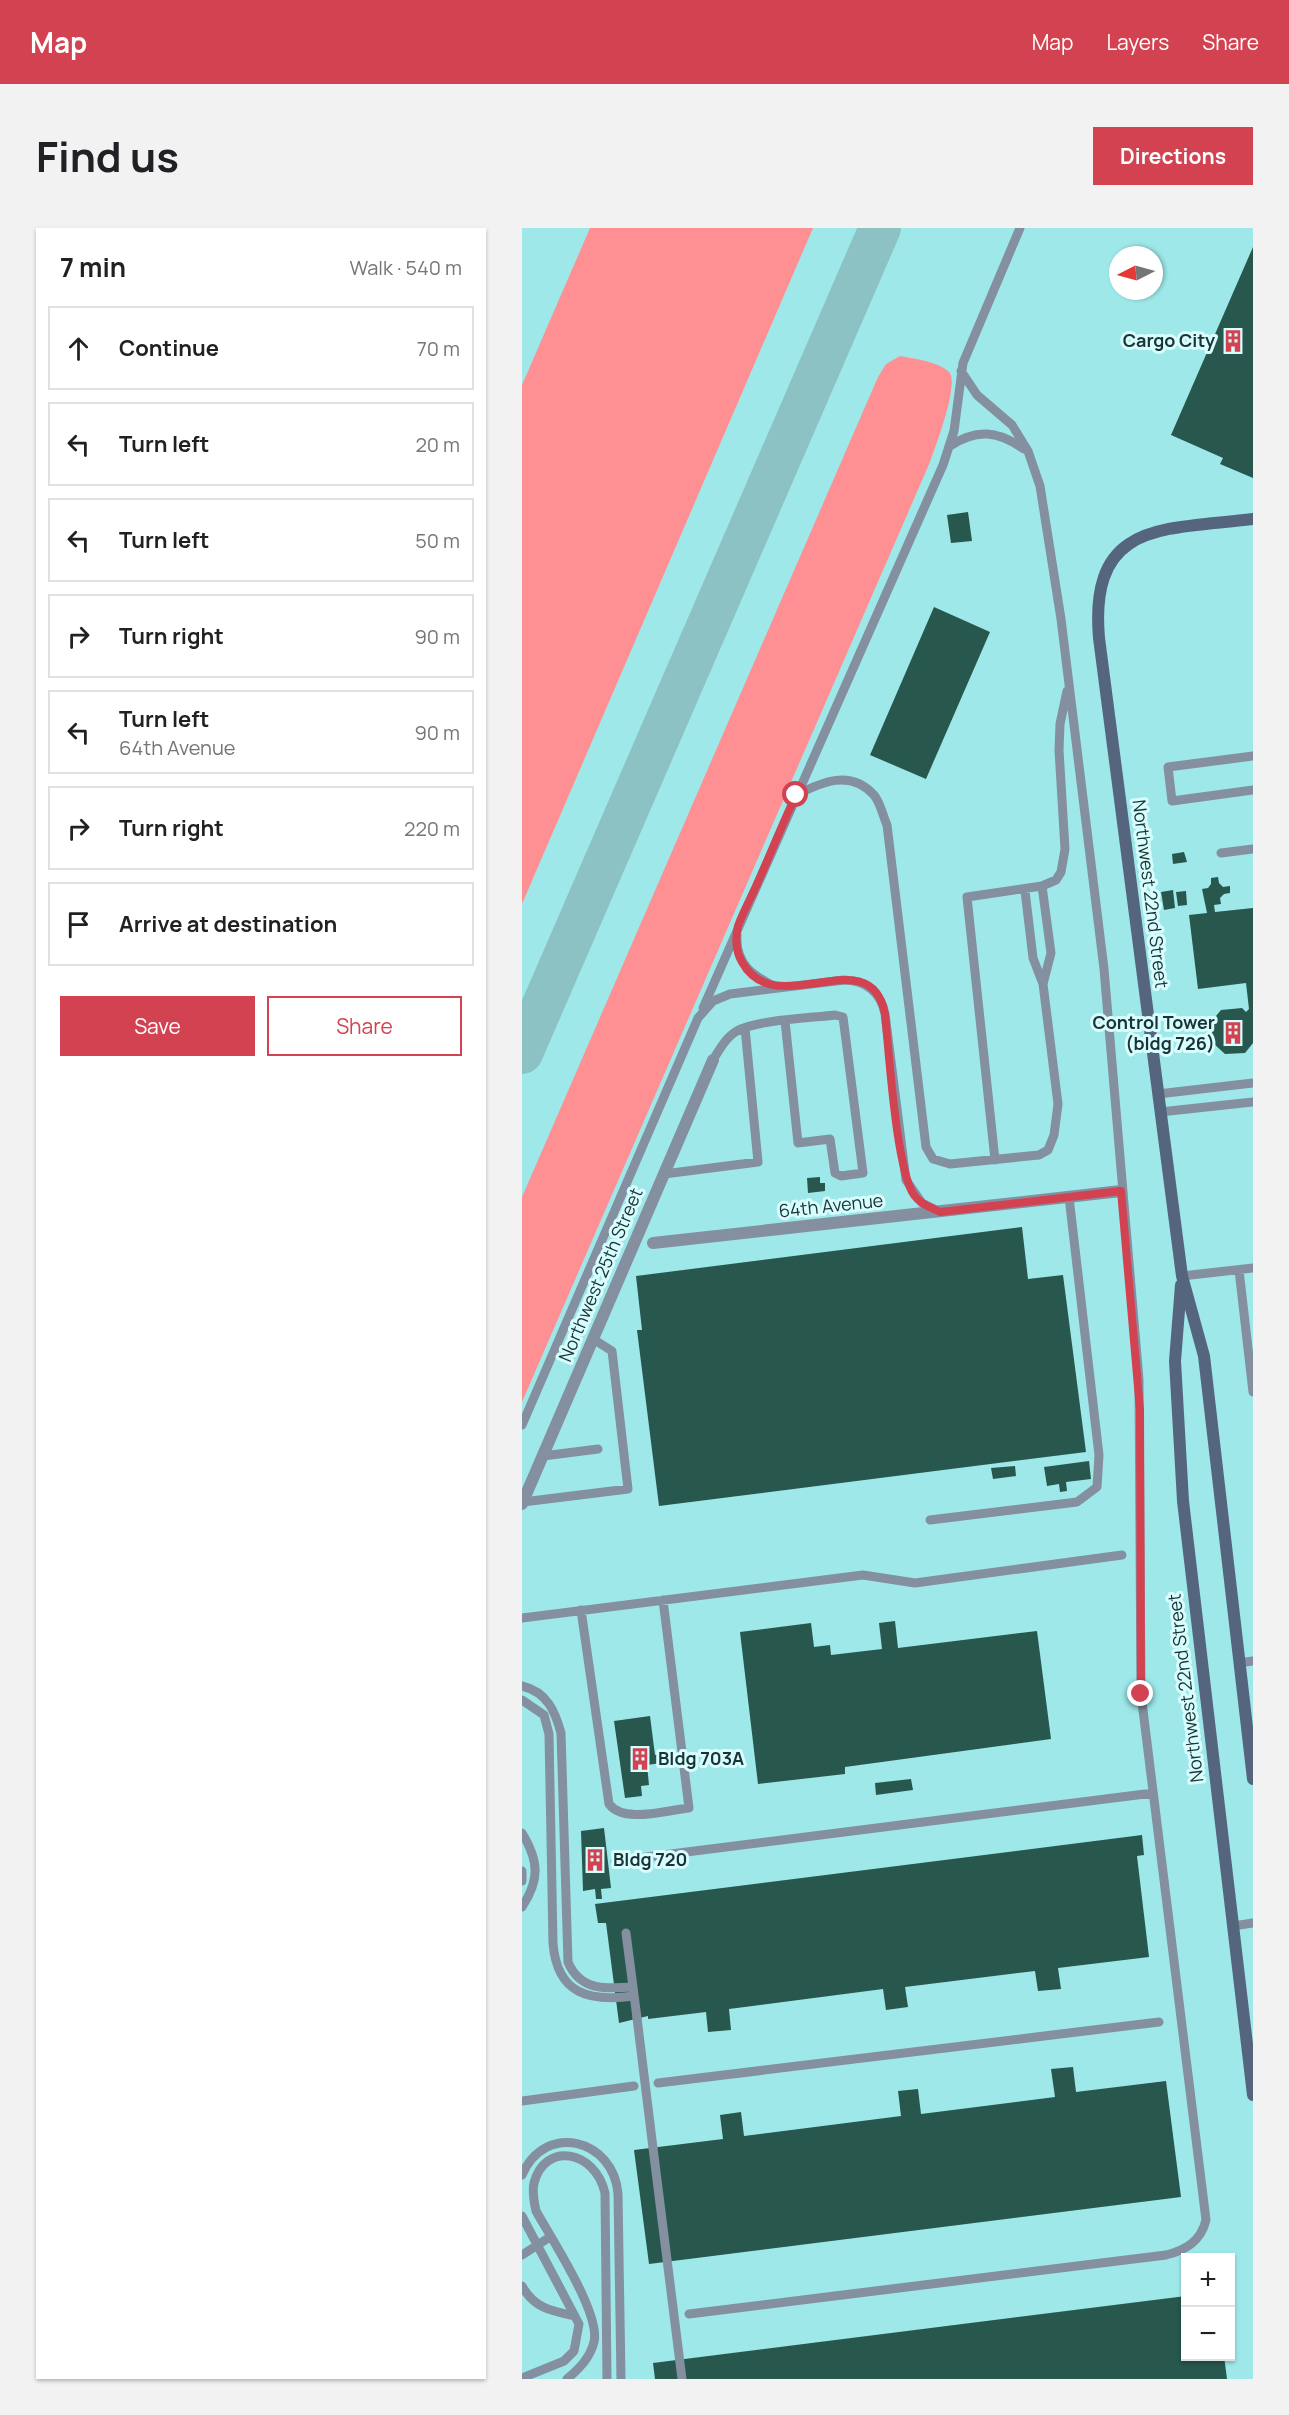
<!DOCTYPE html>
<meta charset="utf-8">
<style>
body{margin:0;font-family:Manrope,sans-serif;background:#f2f2f2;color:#202124}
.controls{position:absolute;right:18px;bottom:18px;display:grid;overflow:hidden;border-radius:0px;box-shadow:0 2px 4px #0004}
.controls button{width:54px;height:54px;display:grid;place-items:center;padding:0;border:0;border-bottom:2px solid #e0e0e0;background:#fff;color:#202124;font:30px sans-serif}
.compass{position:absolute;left:587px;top:18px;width:54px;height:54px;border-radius:50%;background:#fff;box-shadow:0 2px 4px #0004;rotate:264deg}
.stop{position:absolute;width:18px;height:18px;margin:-14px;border:4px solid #d24251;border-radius:50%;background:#fff}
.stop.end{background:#d24251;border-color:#fff;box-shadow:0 2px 6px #0008}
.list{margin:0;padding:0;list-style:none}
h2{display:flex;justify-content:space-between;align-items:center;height:78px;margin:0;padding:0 24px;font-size:26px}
h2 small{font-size:20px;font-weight:400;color:#757577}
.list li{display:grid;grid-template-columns:39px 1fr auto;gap:18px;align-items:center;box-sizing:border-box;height:84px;margin:0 12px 12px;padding:0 12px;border:2px solid #e0e0e0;border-radius:0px}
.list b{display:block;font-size:22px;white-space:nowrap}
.list p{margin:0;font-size:20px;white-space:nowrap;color:#757577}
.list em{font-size:20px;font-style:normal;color:#757577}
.actions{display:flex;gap:12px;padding:18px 24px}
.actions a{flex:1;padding:14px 0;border:2px solid #d24251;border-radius:0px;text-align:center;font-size:21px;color:#d24251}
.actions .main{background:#d24251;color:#fff}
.icon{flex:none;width:33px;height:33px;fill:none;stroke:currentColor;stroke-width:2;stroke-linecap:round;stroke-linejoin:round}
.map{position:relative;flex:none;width:731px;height:2151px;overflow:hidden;border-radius:0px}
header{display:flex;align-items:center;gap:36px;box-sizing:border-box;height:84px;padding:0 30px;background:#d24251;color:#fff}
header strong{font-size:28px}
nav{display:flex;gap:33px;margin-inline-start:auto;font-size:21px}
.intro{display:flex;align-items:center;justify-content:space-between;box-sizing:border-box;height:144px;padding:0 36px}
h1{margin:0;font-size:42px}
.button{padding:15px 27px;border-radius:0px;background:#d24251;color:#fff;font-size:21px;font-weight:700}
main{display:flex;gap:36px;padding:0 36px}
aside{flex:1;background:#fff;border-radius:0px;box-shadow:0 2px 4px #0004}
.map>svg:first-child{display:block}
.built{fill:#9ee8ea;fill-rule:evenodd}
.green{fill:#fe9093}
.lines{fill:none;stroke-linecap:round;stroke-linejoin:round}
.taxiway{stroke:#8dc2c4;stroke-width:42}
.building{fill:#27574d}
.lane{stroke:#848fa0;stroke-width:9}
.street{stroke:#848fa0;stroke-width:12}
.secondary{stroke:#56657e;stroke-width:12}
.lane-bridge{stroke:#848fa0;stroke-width:9}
.route{stroke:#d24251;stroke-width:8}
.labels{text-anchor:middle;stroke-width:6;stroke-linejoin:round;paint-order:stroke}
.poi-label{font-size:18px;font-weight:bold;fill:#1a3334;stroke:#d8fdfe;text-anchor:end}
.street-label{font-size:18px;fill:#1a3334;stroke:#d8fdfe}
</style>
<header>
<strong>Map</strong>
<nav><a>Map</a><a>Layers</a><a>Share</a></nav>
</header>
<div class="intro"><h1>Find us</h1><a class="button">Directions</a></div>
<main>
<aside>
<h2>7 min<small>Walk · 540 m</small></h2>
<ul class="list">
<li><svg class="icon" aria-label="ahead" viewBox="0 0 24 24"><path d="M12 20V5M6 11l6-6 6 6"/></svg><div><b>Continue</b></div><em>70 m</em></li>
<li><svg class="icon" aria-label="left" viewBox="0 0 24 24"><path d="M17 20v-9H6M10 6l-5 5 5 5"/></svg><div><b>Turn left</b></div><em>20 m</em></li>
<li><svg class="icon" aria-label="left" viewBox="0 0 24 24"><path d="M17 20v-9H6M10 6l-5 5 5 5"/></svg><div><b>Turn left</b></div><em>50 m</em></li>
<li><svg class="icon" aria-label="right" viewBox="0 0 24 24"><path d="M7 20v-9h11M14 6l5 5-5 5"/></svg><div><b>Turn right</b></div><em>90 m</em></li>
<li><svg class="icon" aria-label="left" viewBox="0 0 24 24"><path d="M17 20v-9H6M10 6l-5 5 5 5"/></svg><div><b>Turn left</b><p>64th Avenue</p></div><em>90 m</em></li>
<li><svg class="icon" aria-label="right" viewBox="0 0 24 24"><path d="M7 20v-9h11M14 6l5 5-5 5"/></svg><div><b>Turn right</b></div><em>220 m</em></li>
<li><svg class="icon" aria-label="arrive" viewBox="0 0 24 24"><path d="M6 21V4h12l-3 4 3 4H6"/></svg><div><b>Arrive at destination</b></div></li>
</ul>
<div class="actions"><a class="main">Save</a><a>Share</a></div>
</aside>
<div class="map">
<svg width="731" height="2151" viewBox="0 0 731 2151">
<rect width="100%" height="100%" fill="#b5f5f7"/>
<path class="built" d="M0 0H731V2151H0ZM596 27H632V63H596ZM664 2030H708V2128H664Z"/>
<path class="green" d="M68 0H291L0 676V157Z
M378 128C393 131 415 133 427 144 438 155 413 220 408 234L0 1174V969L356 149 364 136Z"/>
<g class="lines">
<path class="taxiway" d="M0 825 358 0"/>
</g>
<path class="building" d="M731 19V250L698 236 701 230 649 207Z
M446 284 450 313 429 315 425 287Z
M412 379 468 404 404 551 348 527Z
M662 624 665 634 651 636 650 626Z
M696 649 697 655 701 659 708 658V665L702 666 698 670 699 676 692 677 693 684 731 680V815L723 825 703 826 691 815 689 794 699 782 720 780 724 784 727 781 724 755 676 761 667 687 685 685 680 661 686 660 689 656V650Z
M651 662 653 680 642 682 639 664Z
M664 663 665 677 656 678 654 664Z
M298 949V955H303V963L286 965 285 950Z
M500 999 506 1051 541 1047 564 1224 137 1278 115 1102H120L114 1048Z
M567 1233 569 1251 544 1254 545 1263 538 1264 537 1256 525 1258 522 1239Z
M493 1238 494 1248 471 1251 469 1240Z
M373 1393 376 1420 515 1403 529 1511 323 1539V1546L236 1556 218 1404 289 1395 292 1419 308 1417 309 1427 360 1421 357 1395Z
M128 1488 133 1527 138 1526 139 1535 125 1537 127 1557 119 1558 120 1568 103 1570 92 1493Z
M389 1551 391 1562 354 1567 353 1555Z
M82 1600 89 1660 79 1661 80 1671H74L73 1661 61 1663 59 1603Z
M620 1607 622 1627 615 1628 627 1729 536 1740 539 1761 516 1763 513 1743 383 1759 386 1779 364 1782 361 1761 207 1781 209 1802 186 1804 184 1784 126 1791V1788L97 1795 84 1695H76L73 1676Z
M551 1839 554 1864 644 1853 659 1969 127 2036 112 1922 201 1911 198 1887 219 1884 222 1908 379 1888 376 1863 396 1861 399 1886 533 1869 529 1841Z
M664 2068V2128H702L705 2151H133L131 2135Z"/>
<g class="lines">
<path class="lane" d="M428 218C455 200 476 203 502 221
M731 528 646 539 650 573 731 562
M274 567C300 554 328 541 352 567 358 574 361 588 365 597L404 919 411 931 428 936 517 927 526 922 532 907 536 876 521 756 511 730 503 663
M699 625 731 621
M520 658 529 725 521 756
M215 707C213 737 232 748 255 760
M181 780 421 237 432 203 441 135 498 0
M191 832C197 822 204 809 215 803 234 792 289 790 313 787L321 789 341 945 319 948 313 945 308 911 276 915 263 793
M636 866 731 855
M638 884 731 874
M473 932 445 669 520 658 534 652 539 644 543 621 537 522 538 496 545 463
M142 946 236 934 223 800
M717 1042 731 1164
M660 1048 731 1040
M0 1197 176 790 191 773 208 766 322 752C344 752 359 765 363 786L384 952 400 975 416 983
M21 1228 76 1221
M1 1274 106 1261 90 1123 71 1111
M408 1292 555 1274 575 1259 577 1227 547 969
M59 1382 87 1576C102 1596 144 1582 167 1580L141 1372
M0 1390 341 1347 393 1355 600 1327
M717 1435 731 1433
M0 1458C25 1464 33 1483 39 1505L46 1734C58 1763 84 1761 111 1759
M0 1472 22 1487 27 1506 31 1715C35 1767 68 1774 112 1768
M0 1605C17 1633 18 1652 0 1679
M93 1633 631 1565
M0 1643V1653
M711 1698 731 1695
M104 1705 115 1790
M136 1855 637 1794
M0 1873 112 1858
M131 1920 160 2151
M0 1947C23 1893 92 1911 96 1966L99 2151
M0 1988 57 2096 52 2123 42 2133 0 2150
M0 2027 28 2009
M0 2058C12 2080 29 2083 53 2088
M167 2086 644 2027C664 2022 679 2013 684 1992L619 1466 617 1152 582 741 539 391 518 258 506 223 490 197 455 167 439 143
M45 2151C57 2141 68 2130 72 2114 79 2086 29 2010 14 1983 12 1974 10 1964 12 1955 23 1913 73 1922 83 1965L85 2151"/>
<path class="street" d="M131 1015 599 963
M0 1276 191 832"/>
<path class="secondary" d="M731 291C642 302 567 292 577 410L660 1048 682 1128 731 1551
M659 1057 653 1133 661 1273 731 1867"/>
<path class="lane-bridge" d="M115 1790 131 1920"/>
</g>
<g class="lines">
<path class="route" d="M274 567C260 597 248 627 235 656 229 670 221 684 216 698 213 710 214 724 220 734 254 796 348 709 363 786 367 823 374 941 392 967 398 976 408 979 418 984L599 963 618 1182 619 1466"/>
</g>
<defs>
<g id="building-bare" transform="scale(1.8)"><path d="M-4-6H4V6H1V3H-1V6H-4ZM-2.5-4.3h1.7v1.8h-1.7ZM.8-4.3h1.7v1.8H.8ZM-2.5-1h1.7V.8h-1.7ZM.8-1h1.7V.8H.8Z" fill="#d24251" stroke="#d8fdfe" stroke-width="2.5" paint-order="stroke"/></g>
</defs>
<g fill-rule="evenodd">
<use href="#building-bare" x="711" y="113"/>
<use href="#building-bare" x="711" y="805"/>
<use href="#building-bare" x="118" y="1531"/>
<use href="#building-bare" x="73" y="1632"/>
</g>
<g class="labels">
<g class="poi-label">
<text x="693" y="119">Cargo City</text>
<text x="693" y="801">Control Tower<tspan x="693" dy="21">(bldg 726)</tspan></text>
<text x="136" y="1537" text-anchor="start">Bldg 703A</text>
<text x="91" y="1638" text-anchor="start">Bldg 720</text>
</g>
<g class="street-label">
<text transform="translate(628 666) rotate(83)" y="6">Northwest 22nd Street</text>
<text transform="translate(309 978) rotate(-6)" y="6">64th Avenue</text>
<text transform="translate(79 1047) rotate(-67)" y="6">Northwest 25th Street</text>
<text transform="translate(664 1460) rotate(-97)" y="6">Northwest 22nd Street</text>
</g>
</g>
</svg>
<div class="controls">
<button>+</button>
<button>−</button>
</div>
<svg class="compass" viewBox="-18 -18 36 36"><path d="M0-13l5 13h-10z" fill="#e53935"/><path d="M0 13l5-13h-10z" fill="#757577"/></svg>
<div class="stop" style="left:274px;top:567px"></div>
<div class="stop end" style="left:619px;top:1466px"></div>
</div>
</main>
